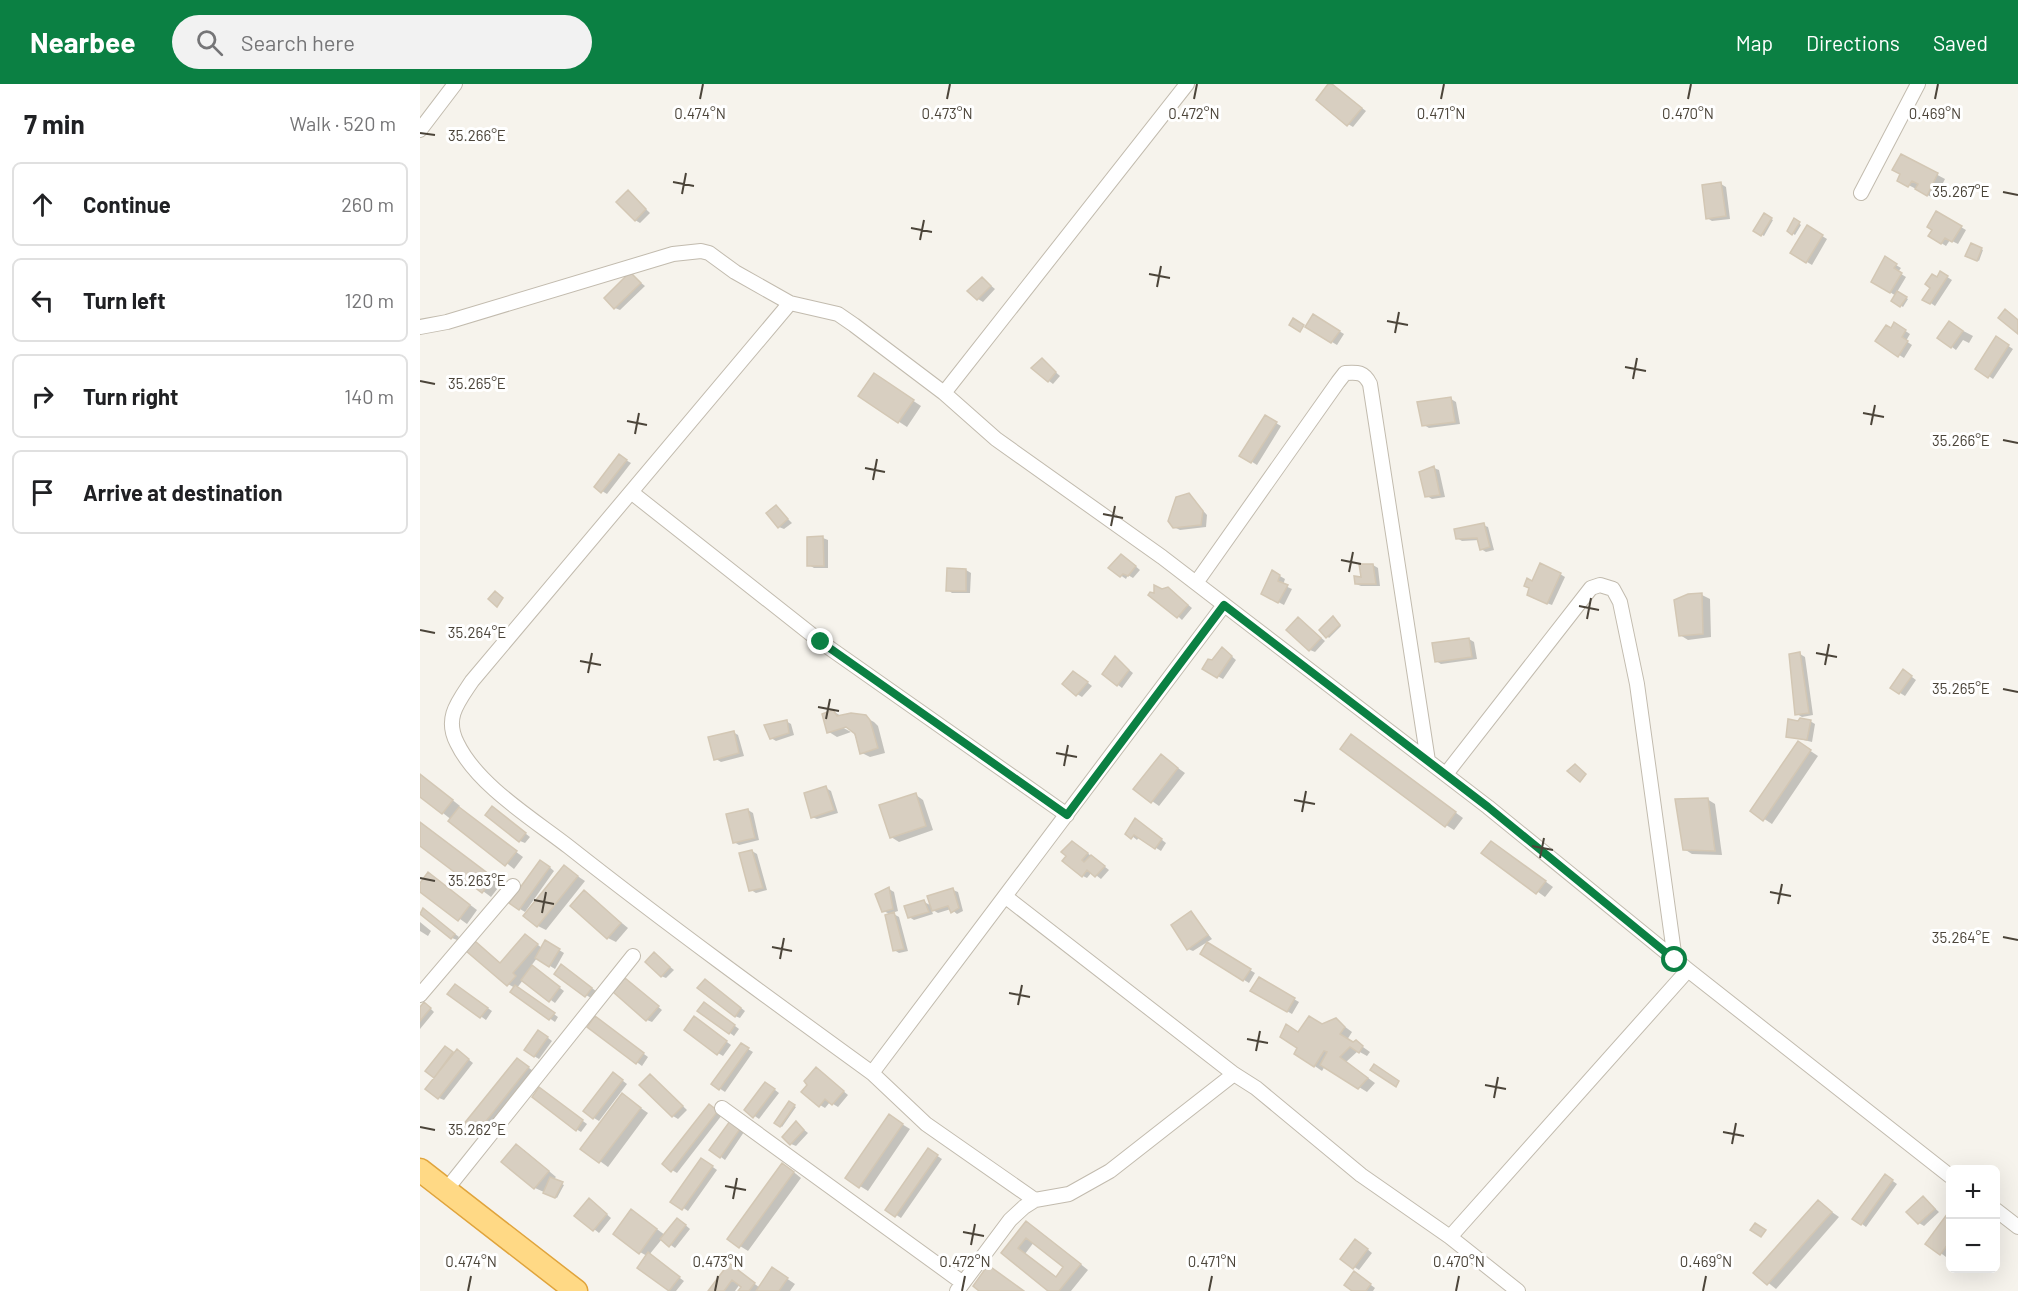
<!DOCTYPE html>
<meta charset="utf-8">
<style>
body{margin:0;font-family:Barlow,sans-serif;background:#f2f2f2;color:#202124}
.controls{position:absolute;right:18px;bottom:18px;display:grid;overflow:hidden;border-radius:9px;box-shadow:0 6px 24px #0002}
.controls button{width:54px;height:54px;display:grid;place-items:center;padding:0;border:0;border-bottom:2px solid #e0e0e0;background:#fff;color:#202124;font:30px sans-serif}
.stop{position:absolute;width:18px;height:18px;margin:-14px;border:4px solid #0b8043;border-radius:50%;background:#fff}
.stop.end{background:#0b8043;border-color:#fff;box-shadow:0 2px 6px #0008}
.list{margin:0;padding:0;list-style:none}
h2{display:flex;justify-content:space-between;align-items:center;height:78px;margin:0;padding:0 24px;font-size:26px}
h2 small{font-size:20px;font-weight:400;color:#757577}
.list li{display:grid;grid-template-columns:39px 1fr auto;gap:18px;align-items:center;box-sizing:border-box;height:84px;margin:0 12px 12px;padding:0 12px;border:2px solid #e0e0e0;border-radius:9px}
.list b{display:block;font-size:22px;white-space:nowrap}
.list em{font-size:20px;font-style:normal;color:#757577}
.icon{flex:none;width:33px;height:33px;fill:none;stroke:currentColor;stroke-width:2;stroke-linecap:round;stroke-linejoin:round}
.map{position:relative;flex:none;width:1598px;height:1207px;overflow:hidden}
header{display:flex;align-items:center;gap:36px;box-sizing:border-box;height:84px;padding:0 30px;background:#0b8043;color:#fff}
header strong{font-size:28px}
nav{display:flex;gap:33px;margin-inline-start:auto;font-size:21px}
.search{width:420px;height:54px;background:#f2f2f2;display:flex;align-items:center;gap:15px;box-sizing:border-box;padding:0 21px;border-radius:33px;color:#757577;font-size:22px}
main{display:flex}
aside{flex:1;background:#fff}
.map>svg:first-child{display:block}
.shadow{fill:#0003;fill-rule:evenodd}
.building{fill:#d8cfc1;stroke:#d3c7b4;stroke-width:1.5;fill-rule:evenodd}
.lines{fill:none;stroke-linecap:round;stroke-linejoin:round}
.minor-casing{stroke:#c2bbae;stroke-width:16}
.trunk-casing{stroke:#e0a43c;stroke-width:25}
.minor{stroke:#fff;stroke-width:14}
.trunk{stroke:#ffd985;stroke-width:22}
.route{stroke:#0b8043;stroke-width:8}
.ticks{fill:none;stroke:#4b4439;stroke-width:2}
.ticks-label{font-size:15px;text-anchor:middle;fill:#4b4439;stroke:#fff;stroke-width:6;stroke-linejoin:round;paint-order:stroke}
</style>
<header>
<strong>Nearbee</strong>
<div class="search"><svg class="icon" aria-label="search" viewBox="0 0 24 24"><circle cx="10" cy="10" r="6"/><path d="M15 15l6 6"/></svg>Search here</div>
<nav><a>Map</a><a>Directions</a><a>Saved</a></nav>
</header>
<main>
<aside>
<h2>7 min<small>Walk · 520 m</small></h2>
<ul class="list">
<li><svg class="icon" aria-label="ahead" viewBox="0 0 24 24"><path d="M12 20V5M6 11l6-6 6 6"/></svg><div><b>Continue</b></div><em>260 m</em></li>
<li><svg class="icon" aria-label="left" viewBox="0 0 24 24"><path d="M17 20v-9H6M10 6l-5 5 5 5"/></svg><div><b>Turn left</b></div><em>120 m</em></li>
<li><svg class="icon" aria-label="right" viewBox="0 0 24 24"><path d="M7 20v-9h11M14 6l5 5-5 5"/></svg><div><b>Turn right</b></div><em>140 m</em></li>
<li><svg class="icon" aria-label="arrive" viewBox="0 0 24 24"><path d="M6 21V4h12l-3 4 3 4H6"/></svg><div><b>Arrive at destination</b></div></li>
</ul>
</aside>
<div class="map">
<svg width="1598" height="1207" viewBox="0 0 1598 1207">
<rect width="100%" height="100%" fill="#f6f3ec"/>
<path class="shadow" d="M910 0 946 27 933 43 928 40Z
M1482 72 1525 95 1515 115 1479 96 1482 90Z
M1301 100 1306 103 1310 135 1292 137 1287 134Z
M208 108 230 129 220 139 215 136Z
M1517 129 1546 146 1538 160 1530 156 1526 162 1510 152Z
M1344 131 1353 136 1344 152 1335 147Z
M1375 136 1381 141 1375 151 1369 147Z
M1388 143 1407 155 1392 181 1372 169Z
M1552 161 1563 166 1559 177 1547 171Z
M1466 175 1481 184 1478 188 1486 193 1477 208 1488 215 1483 223 1473 217 1476 212 1453 197Z
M1521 189 1532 196 1515 222 1505 215Z
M210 190 225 202 200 226 195 224Z
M563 195 575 205 563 218 558 215Z
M894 232 924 250 917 261 887 243Z
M1475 240 1490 250 1486 257 1492 261 1484 274 1457 257Z
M1534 242 1553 252 1549 259 1543 256 1536 266 1532 263Z
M1576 254 1593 265 1573 295 1557 284Z
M622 276 640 292 633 300 629 297Z
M462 296 501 322 487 343 440 312Z
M1031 315 1036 318 1040 340 1009 344 1004 341Z
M846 333 861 342 837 381 821 371Z
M204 375 211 379 187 410 182 407Z
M1014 384 1019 386 1025 413 1012 415 1007 412Z
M769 411 787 431 786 443 760 446 754 443Z
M356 423 372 439 364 445 359 443Z
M1063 441 1068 443 1074 466 1066 468 1061 465 1059 456 1042 457 1037 454Z
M403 454 408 456V484H394L389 481Z
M706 474 720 486 713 494 708 491 706 495 690 484Z
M953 481 958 484 960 502H941L936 500Z
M546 486 551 489 550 509H532L528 506Z
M853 488 865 495 863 501 872 505 864 521 843 510Z
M1140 490 1145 493 1132 521 1113 514V499Z
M748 504 772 524 762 536 736 511Z
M1282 511 1290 515 1291 553 1268 556 1260 551Z
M915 535 921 542 909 554 901 546Z
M883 538 905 557 895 568 890 566Z
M1049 555 1054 558 1057 575 1021 580 1016 577Z
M803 565 816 576 803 595 784 585Z
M1380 570 1385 573 1393 631 1382 633 1377 630Z
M695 574 713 589 702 604 698 601Z
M1484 587 1496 596 1485 612 1472 604Z
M659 592 672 602 662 613 657 610Z
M413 627 421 632 445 633 454 638 458 642 465 669 450 673 442 669 433 647 420 638 418 641 431 648 417 653 409 648Z
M366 637 371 640 374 651 356 657 351 654Z
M1390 637 1395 640 1392 658 1367 652Z
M313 648 318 651 324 672 301 678 296 675Z
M939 657 1043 734 1034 746 1026 741Z
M1386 664 1398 672 1352 740 1332 727Z
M741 672 765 689 739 722 732 717Z
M0 690 40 722 38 724 103 773 94 785 0 711Z
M406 704 411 707 418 729 397 735 392 733Z
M496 711 503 716 513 746 479 758 471 753Z
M1287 715 1295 720 1302 771 1272 770 1264 765Z
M328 726 333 729 339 756 319 761 314 758Z
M77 727 110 753 105 759 100 757Z
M0 738 81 800 71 813 0 760Z
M720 739 746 759 741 767 719 753 717 756 707 748Z
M657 761 689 786 681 795 672 788 667 794 663 792Z
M1079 763 1133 803 1125 813 1064 769Z
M332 767 337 770 347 806 336 809 331 806Z
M126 780 134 787 105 828 100 825Z
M144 783 165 797 126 846 118 842Z
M16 795 57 826 47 840 0 806V801Z
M469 805 474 808 478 827 472 829 479 833 488 867 479 869 474 866 471 831 464 827Z
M533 806 538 808 543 827 537 830 531 825 518 829 511 825 513 830 494 836 489 833 504 818 512 822Z
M164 808 208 844 196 858 188 854Z
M8 829 39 853 37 856 32 854Z
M771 829 792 855 773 867 768 865Z
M0 838 11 847 8 852 0 847Z
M106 852 122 864 126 858 144 869 135 885 117 874 111 882 144 907 135 919 103 896 97 904 138 933 135 938 92 908 95 904 88 900 55 859 82 880Z
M787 860 835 889 829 899 782 870Z
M234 870 254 886 246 894 241 892Z
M146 885 176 907 171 914 166 911Z
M839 895 879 918 872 930 832 907Z
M210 899 242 926 232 938 227 936Z
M290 900 325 927 320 934 315 932Z
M40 905 72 927 66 936 29 910Z
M289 922 319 945 314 952 310 949Z
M9 923 14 928 0 945V926Z
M916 936 932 948 927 956 933 960 936 958 950 968 947 972 938 967 926 978 955 999 947 1008 905 982 902 987 876 969 878 949Z
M180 937 228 973 222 982 169 943Z
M279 937 311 961 303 972 298 969Z
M123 950 132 957 119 975 114 972Z
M321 961 333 968 305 1008 293 1000Z
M30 966 35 970H42L53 979 24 1016 19 1014 16 994 7 987Z
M105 981 116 989 63 1054 56 1049Z
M401 988 428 1011 418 1023 410 1018 405 1024 400 1021Z
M230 991 267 1026 258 1035 253 1032Z
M198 993 207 1000 179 1037 174 1034Z
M350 1002 359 1009 339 1035 326 1026Z
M124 1008 167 1040 161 1048 156 1045Z
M202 1011 228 1029 188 1083 162 1064Z
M370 1019 376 1023 362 1043 356 1039Z
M290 1022 302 1031 257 1089 252 1086Z
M477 1037 490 1045 448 1107 427 1094Z
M376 1039 388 1049 376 1062 371 1060Z
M315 1042 324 1048 305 1076 301 1073Z
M104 1066 136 1093 133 1096 144 1101 137 1114 115 1104 83 1078Z
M513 1069 522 1075 481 1134 467 1125Z
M286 1078 297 1086 268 1127 253 1117Z
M370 1085 381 1094 328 1167 320 1162Z
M1470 1095 1477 1100 1446 1143 1442 1140Z
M1504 1114 1519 1128 1504 1142 1499 1139Z
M1398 1118 1419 1133 1356 1205 1336 1189Z
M174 1119 191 1134 179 1149 156 1131Z
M1528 1131 1530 1166 1526 1173 1507 1159Z
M219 1132 245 1151 262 1138 270 1145 255 1164 242 1155 229 1171 264 1197 256 1207H249L219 1183 227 1172 220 1168Z
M614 1143 668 1186 651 1207H631L583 1169ZM614 1158 646 1183 637 1194 605 1170Z
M941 1160 952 1169 939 1186 922 1175Z
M317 1186 340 1204 360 1190 375 1200 370 1207H319L323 1202 320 1200 315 1207H290Z
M939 1192 955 1204 953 1207H935Z"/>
<path class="building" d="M908 0H912L942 24 927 42 896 16Z
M1481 70 1518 89 1507 112 1495 105 1498 100 1492 97 1488 103 1477 97 1480 90 1472 86Z
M1301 98 1306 132 1286 135 1282 101Z
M208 106 226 125 215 137 196 118Z
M1516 127 1542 142 1532 158 1525 154 1521 160 1508 152 1512 146 1507 143Z
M1344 129 1352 134 1341 152 1333 147Z
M1374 134 1380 138 1372 151 1367 147Z
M1387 141 1403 151 1386 179 1370 169Z
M1551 159 1562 164 1557 177 1545 172Z
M1465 172 1477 180 1474 184 1482 189 1470 209 1451 198Z
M1520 187 1528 192 1510 220 1502 216 1510 204 1505 200 1512 190 1517 193Z
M210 188 221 199 194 225 184 214Z
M562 193 571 202 557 216 547 207Z
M1477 207 1487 213 1480 223 1471 217Z
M1585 225 1598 236V250L1578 234Z
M893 230 920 247 911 259 885 243Z
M873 234 884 241 880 248 869 241Z
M1529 237 1543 247 1531 264 1517 254Z
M1474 238 1486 246 1482 253 1488 257 1478 273 1455 257 1466 241 1471 244Z
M1576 252 1589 261 1568 294 1555 285Z
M622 274 636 288 628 298 611 284Z
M454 289 494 316 478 339 438 312Z
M1031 313 1035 338 1002 342 997 318Z
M845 331 857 338 831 379 819 372Z
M199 370 207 376 181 409 174 403Z
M1014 382 1020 411 1005 413 999 388Z
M769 409 783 427 781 441 753 444 748 437 756 413Z
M356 421 368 435 358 444 346 429Z
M1064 439 1070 463 1060 466 1057 454 1036 455 1034 445Z
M403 452 404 482H387V453Z
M701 470 716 482 708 492 703 490 700 493 688 484Z
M1120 479 1141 489 1127 520 1107 511 1109 504 1104 502 1107 494 1112 497Z
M939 480H953L956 500H935L934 492 941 493Z
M527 484 546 485V507H526Z
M852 486 860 491 858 497 868 501 858 519 841 510Z
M734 501 742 505 748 503 768 521 757 534 728 511 730 508 734 509Z
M75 507 83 514 77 523 68 515Z
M1282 509 1283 550 1259 552 1254 516 1268 510Z
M913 532 920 541 906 554 899 546Z
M878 533 901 554 889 567 866 546Z
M1049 554 1052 573 1015 578 1012 559Z
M802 563 812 572 797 594 782 585 788 575 792 576Z
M1380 568 1389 629 1375 631 1369 570Z
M695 572 709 586 697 602 682 590Z
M1483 585 1492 592 1479 610 1470 604Z
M653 587 668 598 656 612 642 600Z
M413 626 417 632 431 629 446 631 450 636 458 664 440 670 435 650 426 643 407 649 402 630Z
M1380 634 1391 636 1387 656 1366 653 1368 635 1378 637Z
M367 636 369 649 350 655 344 641Z
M314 647 319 669 294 676 288 653Z
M931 650 1036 728 1025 743 920 665Z
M1378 657 1391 666 1343 737 1330 727Z
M741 670 758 684 731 719 713 705Z
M1155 680 1166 690 1160 698 1147 687Z
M0 690 33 716 22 730 0 713Z
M406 702 414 726 391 734 384 709Z
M496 709 506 742 470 754 459 721Z
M1288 714 1295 767 1263 766 1255 715Z
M72 722 106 749 99 758 65 731Z
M39 723 97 767 85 782 28 737Z
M328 725 335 754 313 759 306 730Z
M715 734 742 755 735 765 714 751 711 755 705 750Z
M0 738 74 794 62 809 0 762Z
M652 757 668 769 662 776 664 778 671 771 685 782 675 793 667 786 662 793 642 777 646 772 641 768Z
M1071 757 1126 797 1116 810 1061 769Z
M332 766 343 804 329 807 319 769Z
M120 776 130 783 99 826 89 819Z
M144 781 158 792 117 843 103 832Z
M8 788 50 821 38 837 0 808V799Z
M469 803 473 825 462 828 455 810Z
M533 804 539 824 531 829 528 822 512 827 507 812Z
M164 806 201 839 187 855 150 822Z
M504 816 509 828 488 834 484 822Z
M3 824 35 850 31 855 0 830Z
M771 827 788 851 767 866 751 841Z
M474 828 484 865 473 867 465 831Z
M105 850 118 860 93 889 96 892 87 902 46 867 55 857 80 879Z
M125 856 140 865 129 883 115 874Z
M787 858 831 885 823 897 780 870Z
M234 868 250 883 241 893 225 878Z
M141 880 172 904 165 913 134 890Z
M112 881 140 903 129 918 101 896Z
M839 893 875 914 867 928 830 907Z
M205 894 239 922 226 937 193 908Z
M285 895 321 924 315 933 277 904Z
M35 900 68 924 60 934 27 910Z
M95 901 135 929 129 936 90 908Z
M4 918 11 924 0 937V923Z
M284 918 315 941 309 950 277 927Z
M175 932 224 969 216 980 167 943Z
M274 932 307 957 297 971 264 946Z
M889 932 902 940 916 934 925 943 920 950 933 958 936 956 943 962 939 969 930 963 920 973 948 994 938 1005 900 981 907 968 904 967 894 983 874 970 877 964 860 953 866 940 878 948Z
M118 946 128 953 114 973 104 966Z
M321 959 329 964 299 1006 291 1000Z
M25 962 33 968 14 994 5 987Z
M37 965 49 975 18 1015 5 1005Z
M97 974 109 983 55 1051 43 1041Z
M954 980 979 997 976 1003 950 986Z
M396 983 424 1007 412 1021 405 1015 399 1023 381 1008 387 1001 384 997Z
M193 988 203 996 173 1035 163 1027Z
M230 990 263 1022 252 1033 219 1001Z
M345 998 355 1005 333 1034 324 1026Z
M119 1003 163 1036 156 1047 112 1013Z
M202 1009 221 1024 179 1079 160 1065Z
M369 1017 375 1021 360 1043 354 1039Z
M289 1020 298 1027 251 1088 242 1080Z
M469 1030 483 1040 439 1104 425 1094Z
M310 1037 320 1045 300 1074 289 1066Z
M376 1037 384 1046 370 1061 362 1053Z
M96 1060 129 1087 114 1105 81 1078Z
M508 1064 518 1071 475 1133 465 1126Z
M281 1074 293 1082 262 1126 250 1118Z
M362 1079 374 1088 319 1164 307 1155Z
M1465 1090 1473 1096 1441 1141 1432 1135Z
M130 1093 143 1098 135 1114 123 1109Z
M1503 1112 1515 1125 1498 1140 1486 1128Z
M169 1114 187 1130 173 1147 154 1132Z
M1398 1116 1412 1128 1347 1201 1333 1189Z
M211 1125 237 1145 219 1170 193 1150Z
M1528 1129 1530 1131V1157L1520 1171 1505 1160Z
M257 1134 266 1141 249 1163 240 1155Z
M606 1137 661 1180 639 1207H628L581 1169ZM606 1154 643 1183 636 1193 598 1164Z
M1335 1139 1346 1146 1341 1153 1330 1146Z
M935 1155 948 1165 933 1185 920 1175Z
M228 1168 260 1193 249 1207 217 1184Z
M309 1179 335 1199 329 1207H318L321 1203 312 1196 304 1207H288Z
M568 1181 604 1207H559L553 1202Z
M352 1183 368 1194 359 1207H336Z
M934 1187 951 1200 946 1207H932L924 1201Z"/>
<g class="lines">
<g class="minor-casing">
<path id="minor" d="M0 46 35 0
M1441 109 1498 0
M370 219 52 597C38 618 24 634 37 659 57 701 113 735 149 763 248 841 350 915 452 989
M0 243 27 238 253 170 281 167 289 169 315 188 370 219 418 230 434 241 524 309 576 355 742 473 1068 723 1268 886 1530 1092
M524 309 767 0
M211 408 401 558 647 731
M776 499 918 298 925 289C938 288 944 288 950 300L1008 677
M1026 690 1171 504 1180 501 1193 505 1200 518 1217 600 1255 876
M586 813 814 990 836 1004 941 1091 1030 1153 1098 1207
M0 911 93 802
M302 1024 543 1199
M26 1106 213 872
M615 1116 506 1040 452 989 804 521
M1576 1126 1598 1143
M1030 1153 1268 886
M537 1207 590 1136 604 1123 615 1116 649 1110 690 1087 814 990"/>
</g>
<g class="trunk-casing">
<path id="trunk" d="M0 1086 156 1207"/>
</g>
<use href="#minor" class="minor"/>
<use href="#trunk" class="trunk"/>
</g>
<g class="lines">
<path class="route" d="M401 558 647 731 804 521 1068 723 1255 876"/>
</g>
<path class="ticks" d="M280 15 283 0M527 15 530 0M774 15 777 0M1021 15 1024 0M1268 15 1271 0M1515 15 1518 0M0 49 15 51M253 98 274 102M1583 108 1598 111M262 110 266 89M491 144 512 148M500 156 504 136M729 190 750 194M737 203 741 182M967 237 988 241M975 249 979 228M1205 283 1226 287M1213 295 1217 274M0 297 15 300M1443 329 1464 333M207 337 227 341M1451 341 1455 321M215 350 219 329M1583 356 1598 359M445 384 465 388M453 396 457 375M683 430 703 434M691 442 695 422M921 476 941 480M929 488 933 468M1159 522 1179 526M1167 535 1171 514M0 546 15 549M1396 569 1417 573M160 577 181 581M1405 581 1409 560M168 589 172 569M1583 605 1598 608M398 623 419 627M406 635 410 615M636 669 657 673M644 682 648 661M874 716 895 720M882 728 886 707M1112 762 1133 766M1120 774 1124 754M0 794 15 797M1350 808 1371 812M114 816 134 820M1358 820 1362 800M122 829 126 808M1583 853 1598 856M352 863 372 867M360 875 364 854M589 909 610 913M598 921 602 901M827 955 848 959M836 967 840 947M1065 1001 1086 1005M1074 1014 1078 993M0 1043 15 1046M1303 1048 1324 1052M1312 1060 1316 1039M305 1102 326 1106M313 1115 317 1094M543 1148 564 1152M551 1161 555 1140M48 1207 51 1192M295 1207 298 1192M542 1207 545 1192M789 1207 792 1192M1036 1207 1039 1192M1283 1207 1286 1192"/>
<g class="ticks-label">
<text x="280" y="35">0.474°N</text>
<text x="527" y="35">0.473°N</text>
<text x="774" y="35">0.472°N</text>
<text x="1021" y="35">0.471°N</text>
<text x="1268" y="35">0.470°N</text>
<text x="1515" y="35">0.469°N</text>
<text x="57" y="57">35.266°E</text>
<text x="1541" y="113">35.267°E</text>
<text x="57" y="305">35.265°E</text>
<text x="1541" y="362">35.266°E</text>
<text x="57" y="554">35.264°E</text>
<text x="1541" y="610">35.265°E</text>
<text x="57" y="802">35.263°E</text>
<text x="1541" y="859">35.264°E</text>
<text x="57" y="1051">35.262°E</text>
<text x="51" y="1183">0.474°N</text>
<text x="298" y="1183">0.473°N</text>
<text x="545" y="1183">0.472°N</text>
<text x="792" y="1183">0.471°N</text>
<text x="1039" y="1183">0.470°N</text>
<text x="1286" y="1183">0.469°N</text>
</g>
</svg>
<div class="controls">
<button>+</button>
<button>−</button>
</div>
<div class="stop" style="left:1255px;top:876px"></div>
<div class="stop end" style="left:401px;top:558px"></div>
</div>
</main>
